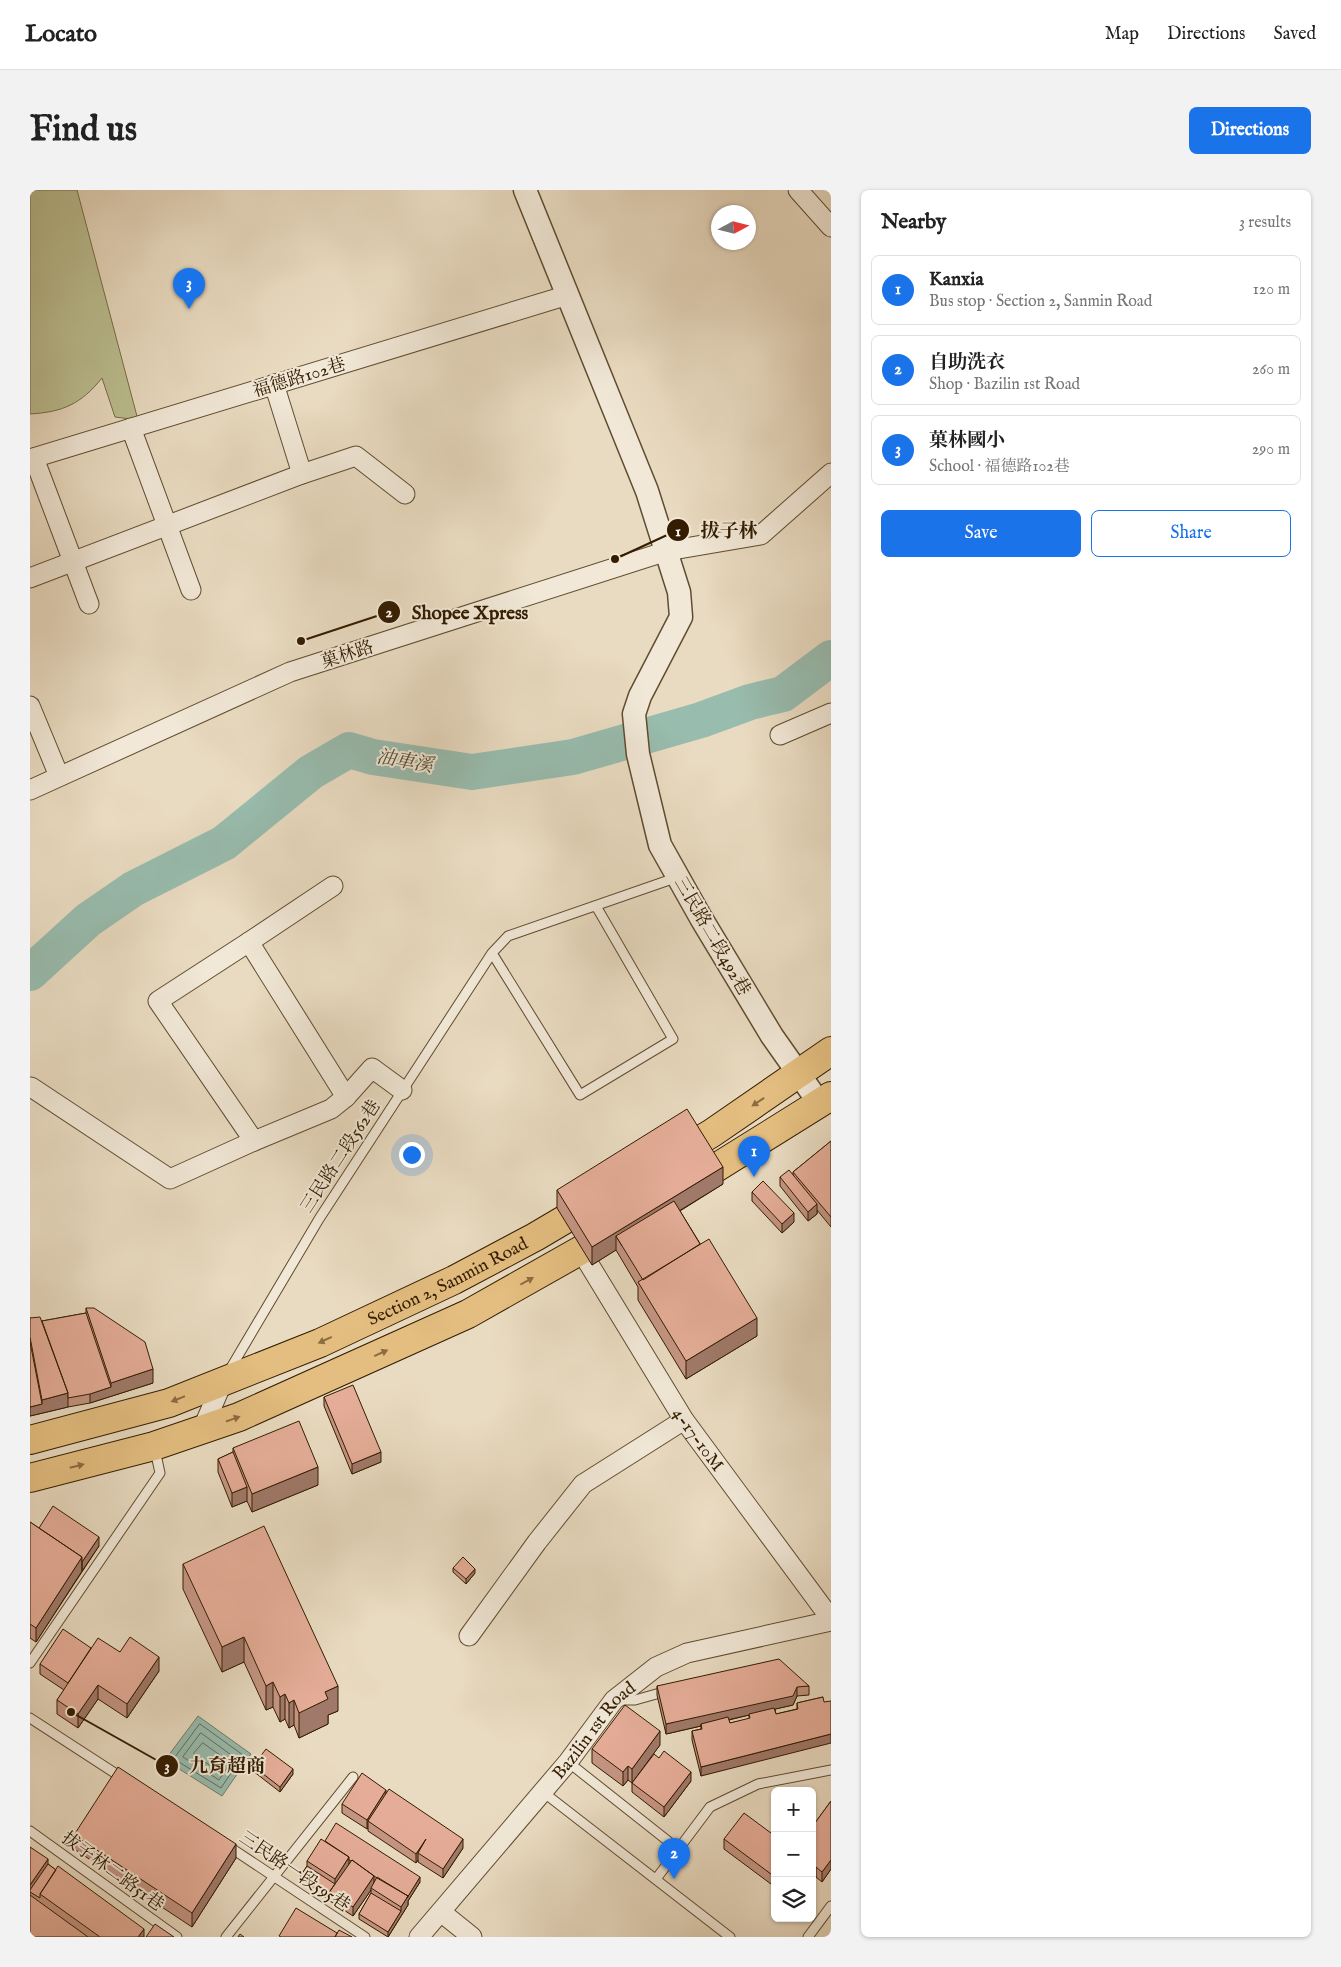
<!DOCTYPE html>
<meta charset="utf-8">
<style>
body{margin:0;font-family:"IM FELL English","Noto Serif TC",serif;background:#f2f2f2;color:#222}
.controls{position:absolute;right:15px;bottom:15px;display:grid;overflow:hidden;border-radius:8px;box-shadow:0 1px 4px #0004}
.controls button{width:45px;height:45px;display:grid;place-items:center;padding:0;border:0;border-bottom:1px solid #e0e0e0;background:#fff;color:#222;font:25px sans-serif}
.compass{position:absolute;left:681px;top:15px;width:45px;height:45px;border-radius:50%;background:#fff;box-shadow:0 1px 4px #0004;rotate:83deg}
.you{position:absolute;left:381px;top:964px;width:18px;height:18px;margin:-12px;border:4px solid #fff;border-radius:50%;background:#1a73e8;box-shadow:0 0 0 8px #1a73e833}
.badge{display:grid;place-items:center;width:32px;height:32px;border-radius:50%;background:#1a73e8;color:#fff;font-size:16px;font-weight:700}
.pin{position:absolute;translate:-50% -41px;filter:drop-shadow(0 1px 2px #0008)}
.pin::after{content:'';position:absolute;top:26px;width:18px;height:15px;background:inherit;clip-path:polygon(0 0,100% 0,50% 100%)}
.list{margin:0;padding:0;list-style:none}
h2{display:flex;justify-content:space-between;align-items:center;height:65px;margin:0;padding:0 20px;font-size:21px}
h2 small{font-size:16px;font-weight:400;color:#767676}
.list li{display:grid;grid-template-columns:32px 1fr auto;gap:15px;align-items:center;box-sizing:border-box;height:70px;margin:0 10px 10px;padding:0 10px;border:1px solid #e0e0e0;border-radius:8px}
.list b{display:block;font-size:19px;white-space:nowrap}
.list p{margin:0;font-size:16px;white-space:nowrap;color:#767676}
.list em{font-size:16px;font-style:normal;color:#767676}
.actions{display:flex;gap:10px;padding:15px 20px}
.actions a{flex:1;padding:11px 0;border:1px solid #1a73e8;border-radius:8px;text-align:center;font-size:18px;color:#1a73e8}
.actions .main{background:#1a73e8;color:#fff}
.icon{flex:none;width:28px;height:28px;fill:none;stroke:currentColor;stroke-width:2;stroke-linecap:round;stroke-linejoin:round}
.map{position:relative;flex:none;width:801px;height:1747px;overflow:hidden;border-radius:8px}
header{display:flex;align-items:center;gap:30px;box-sizing:border-box;height:70px;padding:0 25px;background:#fff;border-bottom:1px solid #e0e0e0}
header strong{font-size:24px}
nav{display:flex;gap:28px;margin-inline-start:auto;font-size:18px}
.intro{display:flex;align-items:center;justify-content:space-between;box-sizing:border-box;height:120px;padding:0 30px}
h1{margin:0;font-size:35px}
.button{padding:12px 22px;border-radius:8px;background:#1a73e8;color:#fff;font-size:18px;font-weight:700}
main{display:flex;gap:30px;padding:0 30px}
aside{flex:1;background:#fff;border-radius:8px;box-shadow:0 1px 4px #0004}
.map>svg:first-child{display:block}
.green{fill:#bbbe90;stroke:#776d48}
.water{fill:#98bcae;stroke:#707c68}
.lines{fill:none;stroke-linecap:round;stroke-linejoin:round}
.shore{stroke:#666c57;stroke-width:1}
.river{stroke:#98bcae;stroke-width:36}
.service-casing{stroke:#604c30;stroke-width:11}
.minor-casing{stroke:#604c30;stroke-width:21}
.tertiary-casing{stroke:#604c30;stroke-width:25}
.primary-casing{stroke:#331c00;stroke-width:30}
.service{stroke:#f1e8d7;stroke-width:9}
.minor{stroke:#f1e8d7;stroke-width:19}
.tertiary{stroke:#f1e8d7;stroke-width:22}
.primary{stroke:#e4be80;stroke-width:28}
.wall{fill:#c59583;stroke:#331c00;fill-rule:evenodd}
.shaded-wall{fill:#a0796a;stroke:#331c00}
.building{fill:#e5ad98;stroke:#331c00}
.oneway{fill:#8c6d40}
.labels{text-anchor:middle;stroke-width:4;stroke-linejoin:round;paint-order:stroke}
.street-label{font-size:18px;fill:#331c00;stroke:#f1e8d7}
.water-label{font-size:19px;font-style:italic;fill:#514c34;stroke:#f1e8d7}
.leader{fill:none;stroke:#331c00;stroke-width:2}
.callout-dot{fill:#331c00;stroke:#f1e8d7;stroke-width:2}
.mark-label{font-size:15px;text-anchor:middle;font-weight:bold;fill:#fff}
.callout-label{font-size:19px;text-anchor:middle;font-weight:bold;fill:#331c00;stroke:#f1e8d7;stroke-width:4;stroke-linejoin:round;paint-order:stroke}
</style>
<header>
<strong>Locato</strong>
<nav><a>Map</a><a>Directions</a><a>Saved</a></nav>
</header>
<div class="intro"><h1>Find us</h1><a class="button">Directions</a></div>
<main>
<div class="map">
<svg width="801" height="1747" viewBox="0 0 801 1747">
<rect width="100%" height="100%" fill="#e9dbc1"/>
<filter id="stains"><feTurbulence type="fractalNoise" baseFrequency=".004" numOctaves="4"/><feColorMatrix values="0 0 0 0 .2 0 0 0 0 .09 0 0 0 0 .02 0 0 0 .5 -.17"/></filter>
<radialGradient id="worn" r=".72"><stop offset=".6" stop-color="#630" stop-opacity="0"/><stop offset="1" stop-color="#630" stop-opacity=".3"/></radialGradient>
<path class="green" d="M0 0H47L108 230 85 227 72 188C51 214 33 222 0 224Z"/>
<path class="water" d="M168 1526 221 1564 192 1606 135 1570Z"/>
<g class="lines">
<path class="shore" d="M170 1534 213 1565 191 1598 144 1569Z
M171 1543 204 1567 189 1590 153 1567Z
M173 1553 194 1568 187 1579 164 1566V1563Z"/>
<path class="river" d="M0 783 58 730 103 699 194 653 281 582 319 560 343 567 442 582 543 567 671 530 720 512 753 504 801 468"/>
<g class="service-casing">
<path id="service" d="M462 763 550 905 643 849 566 716
M199 1181 289 1029 462 763 478 746 648 687
M0 1473 130 1283 125 1260
M589 1510H605L637 1501
M0 1528 94 1589
M538 1572 648 1659
M513 1602 700 1747
M0 1641 147 1747
M198 1656 335 1747
M626 1689 680 1617 728 1594 801 1580
M196 1747 323 1587
M778 1747 801 1716"/>
</g>
<g class="minor-casing">
<g id="minor">
<path d="M768 0 801 37"/>
<path d="M244 194 272 284 326 266 375 304"/>
<path d="M101 238 161 400"/>
<path d="M4 268 59 414"/>
<path d="M0 269 538 105"/>
<path d="M0 388 272 284"/>
<path d="M0 516 29 586"/>
<path d="M750 545 801 523"/>
<path d="M0 600 260 482 637 361 731 345 801 283"/>
<path d="M219 752 303 696"/>
<path d="M1 897 140 989 224 951 301 919 316 907 342 878 372 900"/>
<path d="M224 951 128 811 219 752 316 907"/>
<path id="s1" d="M551 1061 654 1230 801 1429"/>
<path d="M172 1240 193 1191"/>
<path d="M439 1446 507 1352 553 1294 654 1230"/>
<path d="M411 1722 442 1747"/>
<path id="s2" d="M389 1747 538 1572 584 1510 626 1477 657 1463 801 1431"/>
</g>
</g>
<g class="tertiary-casing">
<path id="tertiary" d="M495 0 617 301 649 402 651 427 610 506 604 524 608 564 630 655 671 728 742 846 790 914"/>
</g>
<g class="primary-casing">
<g id="primary">
<path d="M642 967 682 943 801 861"/>
<path d="M660 994 801 906"/>
<path id="s3" d="M0 1250 139 1213 290 1153 424 1090 505 1047 566 1011"/>
<path d="M0 1288 124 1256 209 1227 438 1124 583 1042"/>
</g>
</g>
<use href="#service" class="service"/>
<use href="#minor" class="minor"/>
<use href="#tertiary" class="tertiary"/>
<use href="#primary" class="primary"/>
</g>
<path class="wall" d="M801 951V1037L787 1020V1024L778 1031 750 996V987L763 985V982Z
M693 994 650 1021 727 1146 656 1189 608 1110V1097L586 1060 562 1075 527 1018V1000Z
M722 1002 764 1032 752 1043 722 1011Z
M56 1118 123 1193 60 1213 38 1217 0 1226V1128L12 1131 56 1123Z
M294 1207 351 1272 322 1284 294 1216Z
M203 1258 288 1295 222 1322 217 1311 202 1317 188 1282V1269L203 1262Z
M0 1332 9 1338 69 1356 6 1452 0 1448Z
M153 1374 308 1521 298 1525V1534L269 1548 264 1535 259 1538 255 1529 250 1532 243 1517 236 1520 214 1472 192 1482 153 1399Z
M423 1378 445 1383 436 1394 423 1382Z
M61 1458 90 1462 129 1481 97 1528 68 1509 48 1538 27 1524V1510L34 1500 10 1484V1474Z
M627 1496H779V1505L767 1506 763 1515 745 1519 746 1524 767 1519V1513L793 1507 671 1586 662 1550V1541L671 1539V1536L636 1544 627 1505ZM719 1525V1529L700 1533 699 1530Z
M630 1555 610 1581 661 1591 634 1627 602 1602V1593L598 1590 593 1596 562 1573V1559Z
M223 1576 263 1584 250 1602 223 1581Z
M356 1603 433 1658 413 1688 388 1672V1670L386 1673 338 1641V1638L337 1639 312 1623V1614Z
M801 1611V1679L792 1692 786 1687 782 1691V1637Z
M44 1645 206 1668 162 1737 44 1659Z
M745 1646V1697L694 1659V1649Z
M295 1651 390 1692 378 1711V1715L358 1747 329 1729V1724L341 1703V1700L323 1726 300 1711V1705L298 1709 270 1692V1687L277 1676V1671Z
M0 1657 18 1674 114 1747H0Z"/>
<path class="shaded-wall" d="M693 977V994L592 1056 586 1046V1060L562 1075V1057Z
M787 1014V1024L778 1031V1022Z
M764 1023V1032L752 1043V1034Z
M727 1128V1146L656 1189V1171Z
M123 1179V1193L60 1213V1204L81 1197V1193Z
M38 1203V1217L0 1226V1217L12 1214V1210Z
M351 1262V1272L322 1284V1274Z
M288 1277V1295L222 1322V1304Z
M217 1297V1311L202 1317V1303Z
M69 1347V1356L52 1381V1372Z
M52 1367V1381L6 1452V1438Z
M445 1379V1383L436 1394V1389Z
M214 1447V1472L192 1482V1457Z
M129 1467V1481L97 1528V1514Z
M243 1492V1517L236 1520V1496Z
M68 1495V1509L48 1538V1524Z
M308 1496V1521L298 1525V1534L269 1548V1523L295 1502Z
M767 1497V1506L763 1515 671 1536V1534V1536L636 1544V1534Z
M255 1504V1529L250 1532V1507Z
M264 1510V1535L259 1538V1513Z
M630 1541V1555L602 1593V1579Z
M801 1544V1553L671 1586V1577Z
M598 1576V1590L593 1596V1582Z
M263 1579V1584L250 1602V1597Z
M661 1582V1591L634 1627V1617Z
M356 1600V1609L338 1631V1638L337 1639V1630Z
M396 1649 388 1663V1670L386 1673V1664Z
M433 1649V1658L413 1688V1679Z
M206 1654V1668L162 1737V1723Z
M319 1667V1676L300 1701V1705L298 1709V1704L305 1694V1689Z
M18 1669V1679L0 1702V1695Z
M801 1670V1679L792 1692V1682Z
M786 1677V1687L782 1691V1682Z
M344 1686V1695L341 1698V1700L323 1726V1717Z
M390 1687V1692L378 1711V1715L358 1747V1742L371 1721V1717Z
M114 1739V1747H108Z"/>
<path class="building" d="M657 919 693 977 562 1057 527 1000Z
M801 951V1027L763 982Z
M759 980 787 1014 778 1022 750 987Z
M733 991 764 1023 752 1034 722 1002Z
M644 1011 670 1054 613 1090 586 1046Z
M679 1049 727 1128 656 1171 608 1092Z
M56 1118H64L115 1152 123 1179 81 1193Z
M56 1123 81 1197 60 1204 38 1208V1203L12 1131Z
M10 1127 38 1203 12 1210 0 1147V1128Z
M0 1152 12 1214 0 1217Z
M323 1195 351 1262 322 1274 294 1207Z
M269 1231 288 1277 222 1304 203 1258Z
M203 1262 217 1297 202 1303 188 1269Z
M23 1316 69 1347 52 1372V1367L9 1338Z
M0 1332 52 1367 6 1438 0 1434Z
M234 1336 308 1496 295 1502 298 1509 269 1523 264 1510 259 1513 255 1504 250 1507 243 1492 236 1496 214 1447 192 1457 153 1374Z
M433 1367 445 1379 436 1389 423 1378Z
M33 1439 61 1458 38 1493 10 1474Z
M100 1447 129 1467 97 1514 68 1495 48 1524 27 1510 68 1448 90 1462Z
M749 1469 779 1496 767 1497 763 1506 636 1534 627 1496Z
M793 1507 794 1512 801 1511V1544L671 1577 662 1541 672 1539 671 1534 698 1527 700 1533 720 1528 719 1524 744 1518 746 1524 768 1519 767 1513Z
M595 1515 630 1541 602 1579 598 1576 593 1582 562 1559Z
M236 1559 263 1579 250 1597 223 1576Z
M634 1561 661 1582 634 1617 602 1593 624 1564 629 1568Z
M88 1577 206 1654 162 1723 44 1645Z
M332 1583 356 1600 337 1630 312 1614Z
M359 1599 433 1649 413 1679 388 1663 396 1649 386 1664 338 1631Z
M801 1611V1670L792 1682 786 1677 782 1682V1637Z
M714 1623 745 1646V1687L694 1649Z
M306 1633 390 1687 377 1708 378 1706 347 1688 322 1670 321 1671 319 1670V1667L295 1651Z
M291 1649 319 1667 305 1689 277 1671Z
M0 1657 18 1669 0 1695Z
M322 1670 344 1686 323 1717 300 1701Z
M18 1674 26 1680 10 1704V1708L0 1702V1700Z
M28 1676 114 1739 108 1747H70L10 1704Z
M277 1676 305 1694 298 1704 270 1687Z
M347 1687 378 1706 371 1717 341 1698Z
M341 1703 371 1721 358 1742 329 1724Z
M0 1705 58 1747H0Z
M266 1718 307 1743 305 1747H251L249 1746Z
M125 1734 144 1747H116Z
M309 1740 322 1747H305Z
M210 1744 214 1747H208Z"/>
<defs><path id="oneway-solid" d="M-6-.8H1V-3.2L6.5 0L1 3.2V.8H-6Z" transform="scale(1.25)"/></defs>
<g class="oneway">
<use href="#oneway-solid" transform="translate(728 912) rotate(146)"/>
<use href="#oneway-solid" transform="translate(497 1091) rotate(-29)"/>
<use href="#oneway-solid" transform="translate(295 1150) rotate(155)"/>
<use href="#oneway-solid" transform="translate(351 1163) rotate(-24)"/>
<use href="#oneway-solid" transform="translate(148 1209) rotate(158)"/>
<use href="#oneway-solid" transform="translate(203 1229) rotate(-19)"/>
<use href="#oneway-solid" transform="translate(47 1276) rotate(-14)"/>
</g>
<g class="labels">
<g class="street-label">
<text transform="translate(269 187) rotate(-17)" y="6">福德路102巷</text>
<text transform="translate(317 464) rotate(-18)" y="6">菓林路</text>
<text transform="translate(683 746) rotate(60)" y="6">三民路二段492巷</text>
<text transform="translate(310 966) rotate(-57)" y="6">三民路二段562巷</text>
<text dy="6" stroke="none"><textPath href="#s3" startOffset="448">Section 2, Sanmin Road</textPath></text>
<text dy="6" stroke="none"><textPath href="#s1" startOffset="222">4-17-10M</textPath></text>
<text dy="6" stroke="none"><textPath href="#s2" startOffset="271">Bazilin 1st Road</textPath></text>
<text transform="translate(83 1681) rotate(36)" y="6">拔子林二路51巷</text>
<text transform="translate(265 1681) rotate(34)" y="6">三民路一段595巷</text>
</g>
<g class="water-label">
<text transform="translate(375 570) rotate(10)" y="7">油車溪</text>
</g>
</g>
<path class="leader" d="M585 369L648 340M271 451L359 422M41 1522L137 1576"/>
<g class="callout-dot">
<circle cx="585" cy="369" r="5"/>
<circle cx="271" cy="451" r="5"/>
<circle cx="41" cy="1522" r="5"/>
<circle cx="648" cy="340" r="12"/>
<circle cx="359" cy="422" r="12"/>
<circle cx="137" cy="1576" r="12"/>
</g>
<g class="mark-label">
<text x="648" y="346">1</text>
<text x="359" y="427">2</text>
<text x="137" y="1581">3</text>
</g>
<g class="callout-label">
<text x="699" y="347">拔子林</text>
<text x="440" y="429">Shopee Xpress</text>
<text x="197" y="1582">九育超商</text>
</g>
<rect width="100%" height="100%" filter="url(#stains)"/>
<rect width="100%" height="100%" fill="url(#worn)"/>
</svg>
<div class="controls">
<button>+</button>
<button>−</button>
<button><svg class="icon" aria-label="layers" viewBox="0 0 24 24"><path d="M12 4l9 5-9 5-9-5zM3 14l9 5 9-5"/></svg></button>
</div>
<svg class="compass" viewBox="-18 -18 36 36"><path d="M0-13l5 13h-10z" fill="#e53935"/><path d="M0 13l5-13h-10z" fill="#767676"/></svg>
<div class="you"></div>
<div class="pin badge" style="left:724px;top:987px">1</div>
<div class="pin badge" style="left:644px;top:1689px">2</div>
<div class="pin badge" style="left:159px;top:119px">3</div>
</div>
<aside>
<h2>Nearby<small>3 results</small></h2>
<ul class="list">
<li><span class="badge">1</span><div><b>Kanxia</b><p>Bus stop · Section 2, Sanmin Road</p></div><em>120 m</em></li>
<li><span class="badge">2</span><div><b>自助洗衣</b><p>Shop · Bazilin 1st Road</p></div><em>260 m</em></li>
<li><span class="badge">3</span><div><b>菓林國小</b><p>School · 福德路102巷</p></div><em>290 m</em></li>
</ul>
<div class="actions"><a class="main">Save</a><a>Share</a></div>
</aside>
</main>
